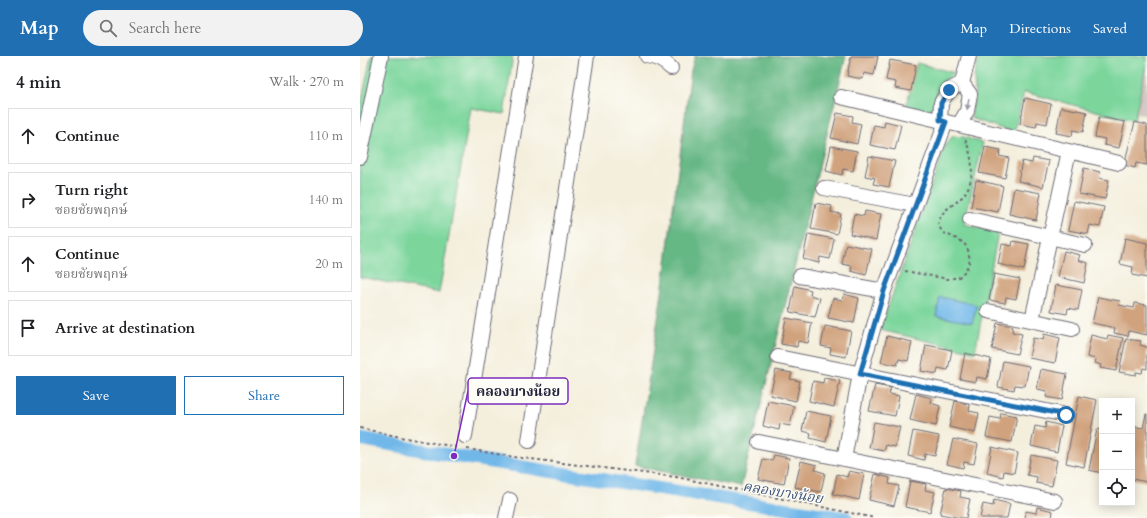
<!DOCTYPE html>
<meta charset="utf-8">
<style>
body{margin:0;font-family:Cardo,"Noto Serif Thai",serif;background:#f2f2f2;color:#202124}
.controls{position:absolute;right:12px;bottom:12px;display:grid;overflow:hidden;border-radius:0px;box-shadow:0 2px 10px #0003}
.controls button{width:36px;height:36px;display:grid;place-items:center;padding:0;border:0;border-bottom:1px solid #e0e0e0;background:#fff;color:#202124;font:20px sans-serif}
.stop{position:absolute;width:12px;height:12px;margin:-9px;border:3px solid #1f6fb2;border-radius:50%;background:#fff}
.stop.end{background:#1f6fb2;border-color:#fff;box-shadow:0 1px 4px #0008}
.list{margin:0;padding:0;list-style:none}
h2{display:flex;justify-content:space-between;align-items:center;height:52px;margin:0;padding:0 16px;font-size:17px}
h2 small{font-size:13px;font-weight:400;color:#757577}
.list li{display:grid;grid-template-columns:26px 1fr auto;gap:12px;align-items:center;box-sizing:border-box;height:56px;margin:0 8px 8px;padding:0 8px;border:1px solid #e0e0e0;border-radius:0px}
.list b{display:block;font-size:15px;white-space:nowrap}
.list p{margin:0;font-size:13px;white-space:nowrap;color:#757577}
.list em{font-size:13px;font-style:normal;color:#757577}
.actions{display:flex;gap:8px;padding:12px 16px}
.actions a{flex:1;padding:9px 0;border:1px solid #1f6fb2;border-radius:0px;text-align:center;font-size:14px;color:#1f6fb2}
.actions .main{background:#1f6fb2;color:#fff}
.icon{flex:none;width:22px;height:22px;fill:none;stroke:currentColor;stroke-width:2;stroke-linecap:round;stroke-linejoin:round}
.map{position:relative;flex:none;width:787px;height:462px;overflow:hidden}
header{display:flex;align-items:center;gap:24px;box-sizing:border-box;height:56px;padding:0 20px;background:#1f6fb2;color:#fff}
header strong{font-size:19px}
nav{display:flex;gap:22px;margin-inline-start:auto;font-size:14px}
.search{width:280px;height:36px;background:#f2f2f2;display:flex;align-items:center;gap:10px;box-sizing:border-box;padding:0 14px;border-radius:22px;color:#757577;font-size:15px}
main{display:flex}
aside{flex:1;background:#fff}
.map>svg:first-child{display:block}
.industrial{fill:#d0c0bc}
.green{fill:#7cd69c;stroke:#4f7c6c}
.forest{fill:#65b784;stroke:#446c60}
.water{fill:#71b8e9;stroke:#4a6d92}
.lines{fill:none;stroke-linecap:round;stroke-linejoin:round}
.canal{stroke:#71b8e9;stroke-width:13}
.building{fill:#d0a27d}
.street-casing{stroke:#6c6a74;stroke-width:16}
.path{stroke:#6c6a74;stroke-width:2;stroke-dasharray:3 3;stroke-linecap:butt}
.street{stroke:#fff;stroke-width:14}
.oneway{fill:#9c9ca7}
.route{stroke:#1f6fb2;stroke-width:5}
.labels{text-anchor:middle;stroke-width:3;stroke-linejoin:round;paint-order:stroke}
.water-label{font-size:14px;font-style:italic;fill:#3e5678;stroke:#fdfcf7}
.leader{fill:none;stroke:#7b2cbf;stroke-width:1.5}
.callout-dot{fill:#7b2cbf;stroke:#fdfcf7;stroke-width:1.5}
.callout{fill:#fdfcf7;stroke:#7b2cbf;stroke-width:1.5}
.callout-label{font-size:14px;text-anchor:middle;font-weight:bold;fill:#22223b}
</style>
<header>
<strong>Map</strong>
<div class="search"><svg class="icon" aria-label="search" viewBox="0 0 24 24"><circle cx="10" cy="10" r="6"/><path d="M15 15l6 6"/></svg>Search here</div>
<nav><a>Map</a><a>Directions</a><a>Saved</a></nav>
</header>
<main>
<aside>
<h2>4 min<small>Walk · 270 m</small></h2>
<ul class="list">
<li><svg class="icon" aria-label="ahead" viewBox="0 0 24 24"><path d="M12 20V5M6 11l6-6 6 6"/></svg><div><b>Continue</b></div><em>110 m</em></li>
<li><svg class="icon" aria-label="right" viewBox="0 0 24 24"><path d="M7 20v-9h11M14 6l5 5-5 5"/></svg><div><b>Turn right</b><p>ซอยชัยพฤกษ์</p></div><em>140 m</em></li>
<li><svg class="icon" aria-label="ahead" viewBox="0 0 24 24"><path d="M12 20V5M6 11l6-6 6 6"/></svg><div><b>Continue</b><p>ซอยชัยพฤกษ์</p></div><em>20 m</em></li>
<li><svg class="icon" aria-label="arrive" viewBox="0 0 24 24"><path d="M6 21V4h12l-3 4 3 4H6"/></svg><div><b>Arrive at destination</b></div></li>
</ul>
<div class="actions"><a class="main">Save</a><a>Share</a></div>
</aside>
<div class="map">
<svg width="787" height="462" viewBox="0 0 787 462">
<rect width="100%" height="100%" fill="#fdfcf7"/>
<filter id="ink" filterUnits="userSpaceOnUse"><feTurbulence type="fractalNoise" baseFrequency=".025" numOctaves="2"/><feDisplacementMap in="SourceGraphic" scale="8" xChannelSelector="R" yChannelSelector="G"/><feConvolveMatrix kernelMatrix="1 2 1 2 8 2 1 2 1" color-interpolation-filters="sRGB"/></filter>
<filter id="wash" filterUnits="userSpaceOnUse"><feTurbulence type="fractalNoise" baseFrequency=".012" numOctaves="4" result="noise"/><feDisplacementMap in="SourceGraphic" scale="16" xChannelSelector="R" yChannelSelector="G"/><feGaussianBlur stdDeviation="0.9" result="paint"/><feColorMatrix in="noise" values="0 0 0 0 0 0 0 0 0 0 0 0 0 0 0 0 0 1.4 0 .05"/><feComposite in="paint" operator="in"/></filter>
<g filter="url(#wash)">
<rect width="100%" height="100%" fill="#f4efdd"/>
<path class="industrial" d="M787 5V60L776 57Z"/>
<path class="green" d="M11 0H153L144 58 111 52 79 237 0 221V54Z
M619 0H787V5L774 65 664 36 654 77 611 62 615 35 614 22Z
M557 7 595 17 580 28 571 55 546 50Z
M593 80 604 81 623 87 604 168 638 177 615 296 520 274 586 88Z"/>
<path class="forest" d="M335 0H486L381 431 275 410 302 237 331 14Z"/>
<path class="water" d="M580 241 617 249 612 267 576 260Z"/>
<g class="lines">
<path class="canal" d="M0 383 94 400 486 462"/>
</g>
<g id="blocks">
<path class="building" d="M491 0H518L514 19 504 17 503 23 487 20Z
M530 4 556 9 551 35 535 32 536 26 526 24Z
M665 42 691 48 687 68 677 66 676 71 660 68Z
M701 51 727 56 723 76 713 74 712 80 696 77Z
M477 57 493 60 492 66 501 68 497 88 471 82Z
M739 61 765 66 759 92 744 89 745 83 735 81Z
M525 65 541 69 535 94 510 89 514 69 524 71Z
M775 66 787 69V109L776 107 775 112 764 109Z
M471 90 497 95 493 115 483 113 482 119 466 115Z
M625 91 641 94 639 100 649 102 645 122 619 117Z
M509 100 535 105 529 131 513 128 515 122 505 120Z
M673 102 689 105 683 131 658 125 662 105 672 107Z
M724 112 740 116 739 122 749 124 745 143 719 138Z
M616 124 643 130 638 156 611 151Z
M654 132 681 137 676 164 649 158Z
M714 145 744 151 740 171 730 169 728 178 708 174Z
M456 147 472 150 471 156 481 158 477 178 451 173Z
M505 155 521 158 516 184 490 178 494 158 504 160Z
M448 178 474 183 470 203 460 201 459 207 443 203Z
M765 182 787 187V222L772 219 773 211 760 208Z
M653 185 669 188 664 214 638 208 642 188 652 190Z
M486 188 512 193 506 219 491 215 492 210 482 208Z
M704 195 720 199 718 204 728 207 724 227 698 221Z
M634 218 660 223 656 243 646 241 645 247 629 244Z
M696 229 722 234 718 254 708 252 707 258 691 255Z
M435 230 451 234 450 239 460 242 455 261 430 256Z
M484 238 499 242 494 267 468 262 473 242 482 244Z
M738 241 760 245 759 249 774 252 775 247 787 249V279L769 275 768 280 754 277 755 272 732 267Z
M426 262 452 267 448 287 438 285 437 291 421 288Z
M637 267 653 270 652 276 662 278 657 298 632 293Z
M465 270 491 275 486 301 470 298 471 292 461 290Z
M684 278 700 282 695 307 669 302 673 282 683 284Z
M731 279 747 283 748 279 763 282 756 315 740 312 741 309 735 307 736 303 727 301Z
M527 280 552 286 548 305 539 303 537 309 521 306Z
M766 283 781 285 780 289 787 291V313L783 312 782 317 776 316V319L759 316Z
M566 289 592 294 588 314 578 312 577 318 561 315Z
M605 297 631 303 627 323 617 321 616 326 600 323Z
M643 305 669 310 665 330 655 329 654 334 638 331Z
M681 313 707 318 702 344 686 341 687 335 677 333Z
M416 314 432 317 430 323 440 325 436 345 410 339Z
M464 322 480 325 474 351 449 345 453 325 463 327Z
M515 329 531 332 529 338 539 340 535 360 509 355Z
M556 338 572 342 571 347 580 350 576 370 550 364Z
M719 340 737 344 724 411 706 407Z
M408 345 434 350 430 370 420 368 419 374 403 370Z
M595 345 610 349 609 355 619 357 615 377 589 371Z
M446 355 471 360 466 386 450 382 451 377 442 375Z
M641 357 657 360 652 386 626 381 630 361 640 363Z
M786 358H787V426L772 423V370L783 372Z
M514 366 540 371 535 391 526 389 524 395 509 392Z
M686 366 702 370 697 396 671 390 675 370 685 372Z
M737 373 742 374V417L729 414Z
M553 375 579 380 575 400 565 398 564 404 548 400Z
M593 383 618 388 614 408 604 406 603 412 587 408Z
M632 391 658 397 654 417 644 415 643 421 627 417Z
M414 399 429 402 424 428 398 423 403 403 412 405Z
M671 399 697 404 692 430 676 427 677 421 667 419Z
M441 405 457 409 455 414 465 417 461 436 435 431Z
M489 415 504 418 499 444 473 438 477 418 487 421Z
M515 418 530 422 529 428 539 430 534 450 509 444Z
M550 425 566 428 565 434 575 436 570 456 545 451Z
M586 432 601 435 600 441 610 443 606 462H600L580 458Z
M634 444 650 448 647 462H620L623 448 633 450Z
M677 451 693 455 692 462H665L666 455 676 457Z"/>
</g>
</g>
<g filter="url(#ink)">
<use href="#blocks" fill-opacity="0" stroke="#6c6a74" stroke-width="1"/>
<g class="lines">
<g class="street-casing">
<path id="street" d="M287 0C298 2 304 5 311 12
M481 41 759 107
M580 65 581 47 589 34 602 27
M599 69 607 55 610 38 602 27 609 0
M0 101 21 0
M464 132 555 149
M610 163 725 189
M440 220 524 235
M628 255 712 273
M672 264 709 95
M418 301 706 359
M105 380 166 0
M169 385 227 0
M399 386 695 445
M484 403 500 318 524 235 586 66
M146 462 150 444"/>
</g>
<path class="path" d="M545 215 588 223 599 221 606 214 610 204 608 194 604 187 595 182 584 177 578 170C580 153 593 151 603 140 616 124 613 101 605 83
M0 372 45 382 97 391
M107 393 154 401 316 421 515 462"/>
<use href="#street" class="street"/>
</g>
<defs><path id="oneway-solid" d="M-6-.8H1V-3.2L6.5 0L1 3.2V.8H-6Z"/></defs>
<use class="oneway" href="#oneway-solid" transform="translate(608 48) rotate(99)"/>
</g>
<g class="lines" filter="url(#ink)">
<path class="route" d="M589 34 581 47 580 64 586 66 524 235 500 318 706 359"/>
</g>
<g class="labels">
<g class="water-label">
<text transform="translate(423 436) rotate(9)" y="5">คลองบางน้อย</text>
</g>
</g>
<path class="leader" d="M94 400L108 335"/>
<circle class="callout-dot" cx="94" cy="400" r="4"/>
<rect class="callout" x="108" y="322" width="100" height="26" rx="4"/>
<g class="callout-label">
<text x="158" y="340">คลองบางน้อย</text>
</g>
</svg>
<div class="controls">
<button>+</button>
<button>−</button>
<button><svg class="icon" aria-label="locate" viewBox="0 0 24 24"><circle cx="12" cy="12" r="6"/><path d="M12 2v4M12 18v4M2 12h4M18 12h4"/></svg></button>
</div>
<div class="stop" style="left:706px;top:359px"></div>
<div class="stop end" style="left:589px;top:34px"></div>
</div>
</main>
